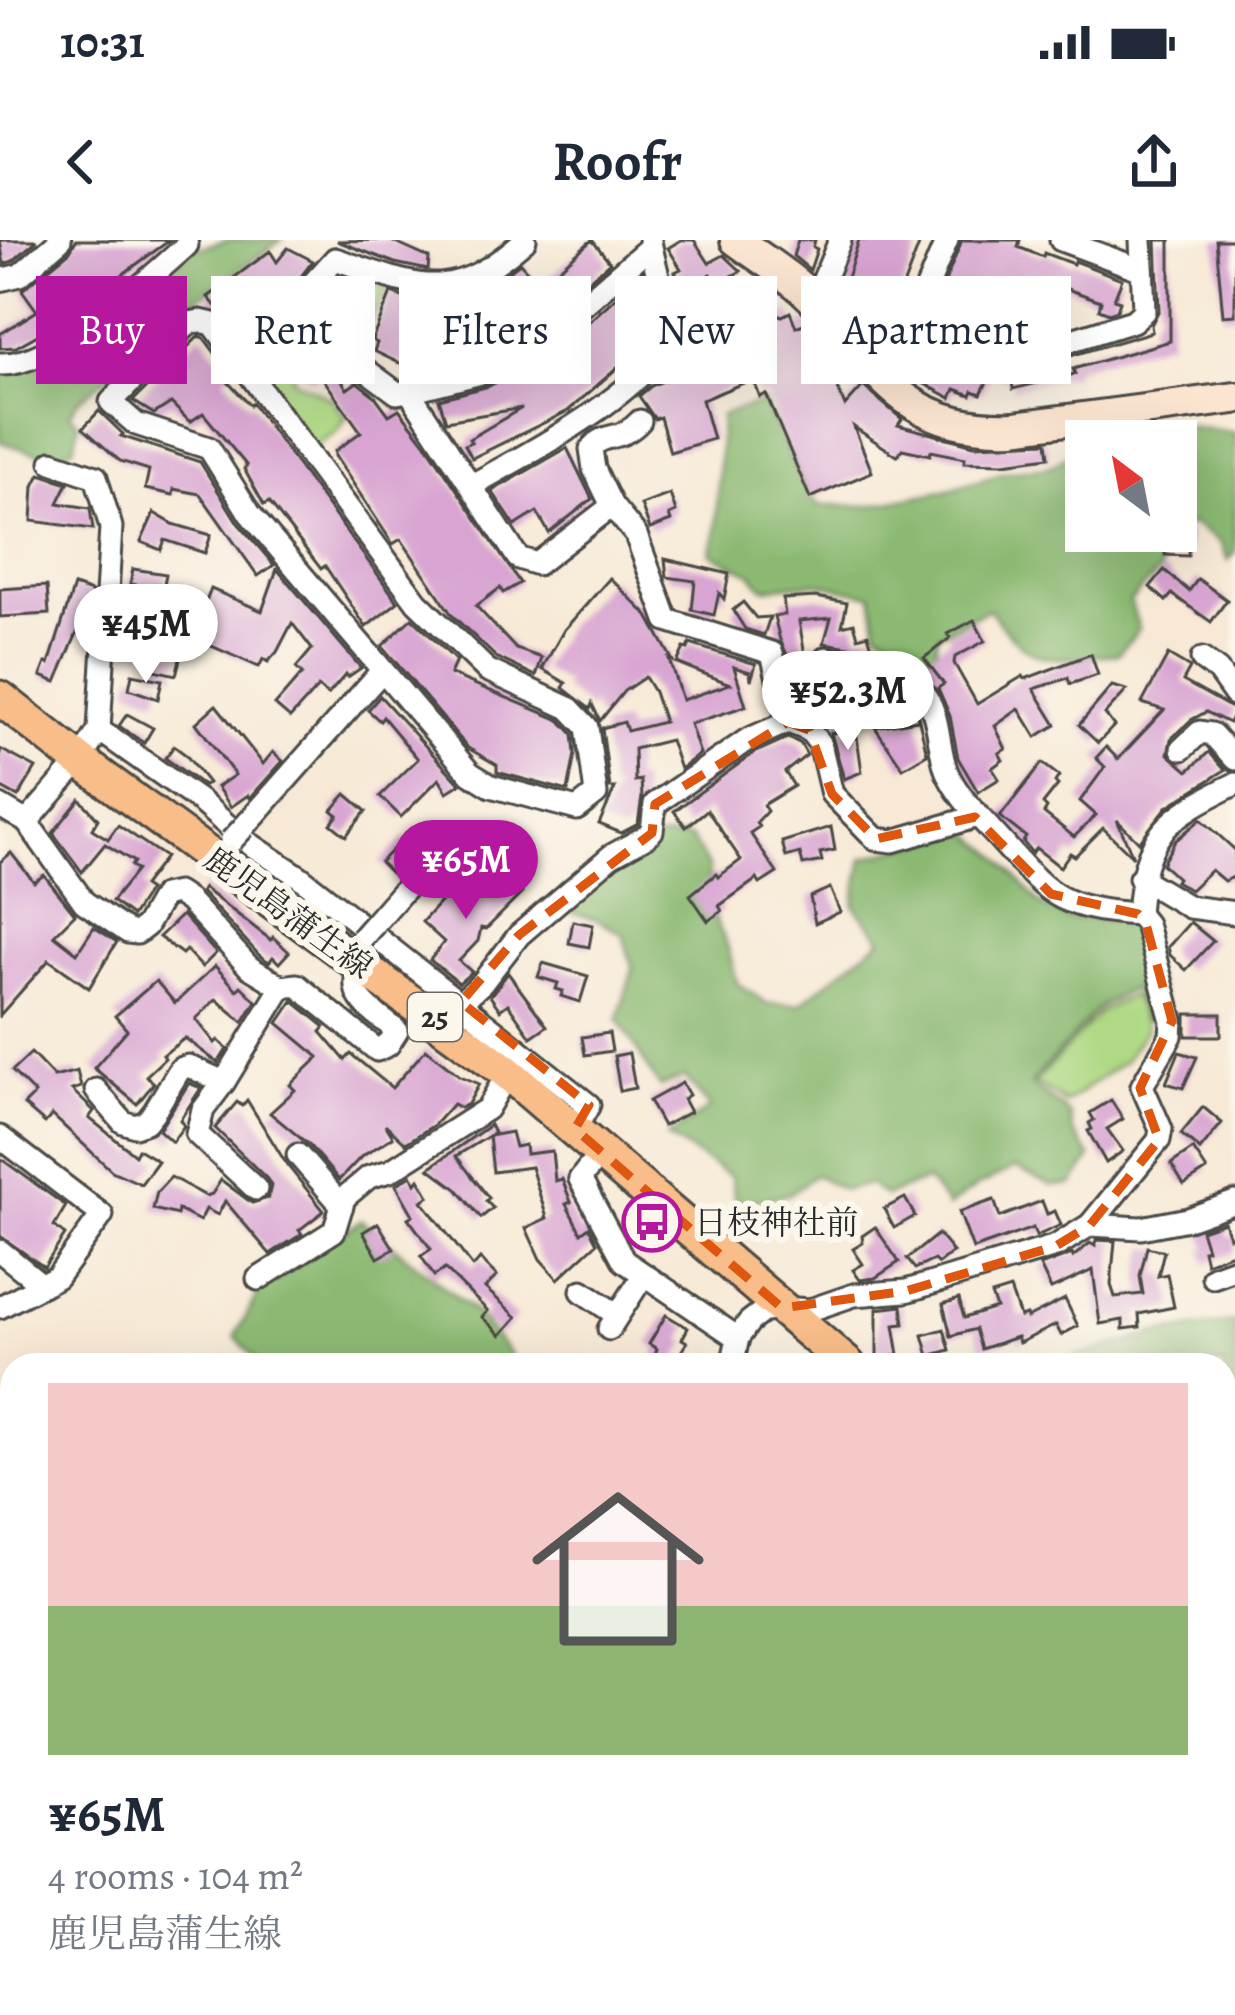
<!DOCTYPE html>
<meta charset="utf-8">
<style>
:root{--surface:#fff;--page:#f6f6f7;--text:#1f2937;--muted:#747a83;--accent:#b5179e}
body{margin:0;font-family:Alegreya,"Noto Serif JP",serif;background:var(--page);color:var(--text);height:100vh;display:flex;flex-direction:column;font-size:45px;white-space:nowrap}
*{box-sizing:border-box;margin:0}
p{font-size:39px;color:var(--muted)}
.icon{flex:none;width:66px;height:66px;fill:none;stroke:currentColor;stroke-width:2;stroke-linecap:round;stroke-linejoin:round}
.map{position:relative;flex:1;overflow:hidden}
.drawer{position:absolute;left:0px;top:1113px;width:1236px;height:663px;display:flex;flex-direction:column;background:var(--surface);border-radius:36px 36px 0 0;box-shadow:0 12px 48px #0002}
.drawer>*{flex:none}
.top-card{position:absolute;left:36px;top:36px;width:1164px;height:108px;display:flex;gap:24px}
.needle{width:78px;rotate:328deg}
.tools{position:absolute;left:1065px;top:180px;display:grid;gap:24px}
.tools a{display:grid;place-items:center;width:132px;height:132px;border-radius:0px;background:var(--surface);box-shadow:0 12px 48px #0002;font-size:60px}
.price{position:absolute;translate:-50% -102px;padding:0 27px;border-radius:42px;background:#fff;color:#222;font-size:39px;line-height:78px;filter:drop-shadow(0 3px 6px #0008)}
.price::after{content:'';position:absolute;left:50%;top:72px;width:36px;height:27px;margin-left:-18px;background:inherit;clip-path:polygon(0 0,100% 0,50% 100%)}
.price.on{background:var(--accent);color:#fff}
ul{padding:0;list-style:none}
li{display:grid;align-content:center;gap:24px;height:636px;padding:0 48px}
li span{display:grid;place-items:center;height:372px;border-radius:0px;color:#555}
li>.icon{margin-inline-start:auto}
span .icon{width:216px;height:216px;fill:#fffc;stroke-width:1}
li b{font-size:51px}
.pill{padding:0 42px;border-radius:0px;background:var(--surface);box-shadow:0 12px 48px #0002;font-size:42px;line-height:108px}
.pill.on{background:var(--accent);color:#fff}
.status{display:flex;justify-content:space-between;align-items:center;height:84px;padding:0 60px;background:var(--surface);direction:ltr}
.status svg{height:33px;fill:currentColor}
header{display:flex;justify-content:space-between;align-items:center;height:156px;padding:0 48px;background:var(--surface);font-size:54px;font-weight:600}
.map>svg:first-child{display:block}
</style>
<div class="status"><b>10:31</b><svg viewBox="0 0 49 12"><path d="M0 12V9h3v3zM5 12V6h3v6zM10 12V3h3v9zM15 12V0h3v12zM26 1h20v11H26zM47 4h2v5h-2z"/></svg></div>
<header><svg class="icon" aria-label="back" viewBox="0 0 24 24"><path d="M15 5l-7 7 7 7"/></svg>Roofr<svg class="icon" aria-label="share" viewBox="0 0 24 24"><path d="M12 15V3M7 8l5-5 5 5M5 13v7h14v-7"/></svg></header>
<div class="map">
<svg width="1235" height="1775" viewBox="0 0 1235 1775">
<rect width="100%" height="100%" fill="#fbf7ec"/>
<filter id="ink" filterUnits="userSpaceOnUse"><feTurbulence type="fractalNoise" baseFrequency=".00833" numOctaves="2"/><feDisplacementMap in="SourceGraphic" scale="24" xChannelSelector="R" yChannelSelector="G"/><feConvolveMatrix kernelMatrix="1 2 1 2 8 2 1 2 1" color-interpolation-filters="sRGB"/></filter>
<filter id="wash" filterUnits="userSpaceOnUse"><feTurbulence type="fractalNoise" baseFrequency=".004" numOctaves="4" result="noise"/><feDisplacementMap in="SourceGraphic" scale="48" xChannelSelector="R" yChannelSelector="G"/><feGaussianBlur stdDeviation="2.7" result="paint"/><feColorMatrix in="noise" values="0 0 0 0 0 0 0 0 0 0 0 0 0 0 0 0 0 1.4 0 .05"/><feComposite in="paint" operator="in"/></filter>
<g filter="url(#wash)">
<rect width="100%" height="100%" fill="#f7e9d6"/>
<g fill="#afd984" stroke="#6d8258" stroke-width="3">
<path d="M335 30 388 47 354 113C340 102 315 74 318 54 319 45 329 37 335 30Z"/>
<path d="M275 78 287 95 293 140 332 159 346 178 338 190 314 207 238 107Z"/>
<path d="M1133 755 1146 789 1124 821 1066 863 1034 843 1101 771Z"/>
</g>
<g fill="#8bb972" stroke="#5b724e" stroke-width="3">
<path d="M229 0H282L195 60 183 77 78 160 70 174 79 183 74 207 50 217 0 202V130L51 116 191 10Z"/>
<path d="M763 162 803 244 818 265 869 266 953 249 1005 232 1049 227 1086 205V291H1176V201H1096C1145 179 1183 184 1235 193V313L1228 320 1221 303 1191 283 1166 301 1160 330 1130 361 1139 389 1118 414C1045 418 1036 432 989 369L938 395 932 432 898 434 897 401 878 390 872 355 817 343 764 348 750 333 710 313 716 292 721 175Z"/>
<path d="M968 591 998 616 1039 663 1068 679 1112 680 1141 693 1169 783 1146 780 1134 748 1099 767 1030 844 1070 874 1072 890 1091 918 1072 945H1051L1015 928 976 947 948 967 927 940 885 956 869 944 844 950 815 935 789 954 736 964 731 937 667 897 710 868 685 837 660 847 618 779 633 729 623 694 596 679 562 670C601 627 628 591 691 598L709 628 707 662 727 705 737 743 767 764H800L882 699 854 665 863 618Z"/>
<path d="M361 980 474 1071 519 1125H261L235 1096 260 1051Z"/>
<path d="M1235 1082V1162L1224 1160V1125H1049L1156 1093Z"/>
<path d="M1224 1410 1235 1421V1606L1224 1613Z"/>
<path d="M872 1764H1120L1107 1775H900Z"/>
</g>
<g id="blocks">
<g fill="#d8a4d2">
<path d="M0 0H34L36 1 13 21 4 24Z"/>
<path d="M76 0H170L101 50 104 54 82 70 16 107 0 108V94L37 71 22 50 70 11Z"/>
<path d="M389 0 429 18 428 30 395 23 337 1Z"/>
<path d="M592 0 610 22 564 62 467 120 418 125V121L399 123 374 111 377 103 372 100 391 53 438 69 437 60 450 58 451 63 485 48 520 23 540 45Z"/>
<path d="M681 0H694L709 23 724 15 741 31 717 44 711 34 684 49 675 32 681 29 668 8Z"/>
<path d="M798 0H815L813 7 817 9 810 30 793 16Z"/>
<path d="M859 0H921L883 98 863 87 867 76 848 69 840 60Z"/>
<path d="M962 0H1020L1018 7 1043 17 1044 13 1073 24 1074 21 1122 39 1114 59 1120 61 1117 70 1109 73 1099 69 1101 61 1056 45 1035 96 1026 99 996 91 935 67Z"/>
<path d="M1156 0H1170V101L1073 129 1075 134 1013 149 1012 142 991 134 981 154 973 151 971 155 955 149 951 158 908 135 926 97 974 120 976 116 1003 126 1026 129 1152 92 1151 85 1159 70Z"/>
<path d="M1216 0H1235V75L1223 76Z"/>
<path d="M288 8 313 21 288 53 308 89 319 131 332 124 347 149 357 142 375 156 389 175 399 169 426 204 520 343 503 353 500 348 476 366 516 409 542 418 536 436 496 417 452 375 401 299 393 304 387 295 335 216V211L361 192 319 133 313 139 300 132 292 93 278 72 243 92 240 87 236 90 208 57 270 11 277 22Z"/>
<path d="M634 41 646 53 638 68 653 83 648 101 568 171 472 218 465 205 471 202 469 199 522 168 446 181 439 159 489 146 542 118 544 122Z"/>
<path d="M762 68 782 76 790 72 796 87 808 82 812 87 845 166 863 146 902 179 898 185 974 205 1047 202 1049 217 1004 223 964 222 965 218 931 211 930 215 902 209 897 216 854 187 872 232 810 258 766 154 760 157 753 139 702 160 713 199 670 212 660 177 655 179 639 156 651 146 704 123 699 111 752 89 746 75Z"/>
<path d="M199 96 204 98 230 133 224 138 250 165 252 163 398 362 366 387 325 326 321 329 269 262 264 265 244 229 247 226 203 173 190 182 171 163 154 174 133 161Z"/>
<path d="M99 171 123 194 121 196 200 222 238 283 274 325 258 336 200 254 174 249 173 255 145 249 149 230 120 221 83 188Z"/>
<path d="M567 208 592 259 549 293 537 272 515 286 492 251Z"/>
<path d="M40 234 68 243 58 263 90 268 93 289 32 281 34 246Z"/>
<path d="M670 254 676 272 669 275 671 281 650 289 641 265Z"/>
<path d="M154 273 173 284 211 295 205 313 165 300 161 310 141 302Z"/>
<path d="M1165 292 1189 293 1188 316 1165 315Z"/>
<path d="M665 319 729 334 724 359 719 353 714 375 692 370 695 341 667 337Z"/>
<path d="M133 329 166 334 163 349 130 344Z"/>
<path d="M277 329 361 428 348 437 346 434 328 455 318 447 290 478 275 465 302 434 296 428 312 409 292 383 277 412 268 422 263 419 259 427 171 388 182 360 203 369 211 349 262 371Z"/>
<path d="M1164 330 1189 351 1198 339 1227 360 1211 382 1172 354 1166 361 1150 347Z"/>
<path d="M610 338 648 376 673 421 669 419 682 460 730 444 677 423 684 408 688 409 690 404 756 424 751 440 750 432 734 427 746 466 690 484 700 514 680 529 670 500 634 509 635 541 641 540 642 557 638 584 621 593 599 584 615 548H610L602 488 624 482 627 491 664 482 654 452 645 437 624 451 600 481 592 464 590 469 563 448 566 443 542 429 564 390Z"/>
<path d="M47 346 49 374 0 377V349Z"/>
<path d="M74 346 92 352V358L56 442 41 436 46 423 49 424Z"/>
<path d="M816 357 847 363 842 386 854 383 858 397 868 394 873 411 824 403 831 378 799 381 810 444H815L818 430 823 433 824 443 841 442 843 437 860 441 896 452 911 463 865 466 867 463 825 453V468L800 469 792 425 780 400 774 376 785 375 783 359Z"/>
<path d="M743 362 756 378 770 377 764 395 745 389 733 370Z"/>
<path d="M412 378 456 421 450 434 560 480 573 494 575 514 568 551 497 532V525L468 508 382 406Z"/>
<path d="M974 380 985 401 955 417 954 423 977 464 1023 436 1025 439 1091 414 1098 435 1070 444 1068 438 1034 449 1056 485 1036 497 1019 469 995 486 1006 509 999 513 1003 520 992 528 999 539 978 552 958 518 950 476 938 448 944 444 924 418 950 398 948 394Z"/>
<path d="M159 410 181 415 176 435 154 430Z"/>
<path d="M1168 415 1190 428 1183 441 1235 470 1229 483 1206 472 1191 480 1171 499 1168 514 1188 531 1209 512 1225 530 1167 567 1139 602 1117 580 1133 617 1103 588 1075 616 1070 613 1060 627 1036 608 1032 613 1023 602 1026 597 1000 577 1042 523 1059 536 1055 542 1058 545 1043 564 1047 568 1044 573 1074 597 1096 575 1080 561 1105 527 1096 518 1106 507 1118 519 1164 470 1142 463Z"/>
<path d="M132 434 162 440 158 459 129 449Z"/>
<path d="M1112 446 1127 450 1105 474 1114 486 1098 503 1079 485Z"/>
<path d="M380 456 460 544 447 552 439 539 401 577 380 556 418 519 383 477 380 481 368 470Z"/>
<path d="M216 465 263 524 273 512 283 521 250 558 248 555 231 567 217 547 235 535 196 483Z"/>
<path d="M917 472 927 514 903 528 875 487 918 480Z"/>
<path d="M127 474 153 488 144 503 119 486Z"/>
<path d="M856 490 862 532 844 539 831 493Z"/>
<path d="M788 498 800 503 807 515 785 532 794 546 763 565 767 571 756 583 759 587 750 593 777 633 760 644 757 639 719 666 722 671 708 681 690 655 716 634 718 637 741 620 707 570 686 587 674 571 754 513Z"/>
<path d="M174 506 186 515 208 543 204 546 165 518Z"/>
<path d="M0 509 36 528 18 557 0 547Z"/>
<path d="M346 554 366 571 346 596 331 584 338 575 332 570Z"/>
<path d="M80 559 98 579 92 589 108 599 118 585 165 617 143 646 149 650 132 676 112 661 137 630 131 626 134 622 105 604 82 632 53 593Z"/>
<path d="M1201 579 1235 610V636L1224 641 1211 630 1190 650 1175 641 1177 638 1162 624 1175 601Z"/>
<path d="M831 587 835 610 820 613 822 621 803 625 800 613 786 617 782 602Z"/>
<path d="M462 590 480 607 456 631 439 613Z"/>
<path d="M404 598 420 614 395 637 380 622Z"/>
<path d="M11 613 34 642 44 635 75 674 54 695 77 713 94 687 117 702 89 748 49 720 0 775V622Z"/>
<path d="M506 636 522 653 486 689 481 688 478 701 459 721 472 732 459 743 430 720 444 702 422 682 461 639 484 658Z"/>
<path d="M203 648 271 700 273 697 289 712 279 723 273 717 269 722 259 715 201 652Z"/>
<path d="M830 648 840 672 815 683 810 657Z"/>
<path d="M182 675 216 713 202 727 186 710 182 714 159 697Z"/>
<path d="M573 681 593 685 589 707 569 703Z"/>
<path d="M1190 682 1213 701 1186 730 1170 715 1168 707Z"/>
<path d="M543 723 588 736 580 762 561 756 563 751 556 749 558 743 538 737Z"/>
<path d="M215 726 237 750 241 746 256 761 243 782 216 759 196 779 215 803 218 800 227 809 218 823 185 798 163 815 165 818 146 836 154 843 137 864 94 828 127 790 115 776 156 741 175 763Z"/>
<path d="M508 733 547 786 531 797 508 764 500 770 490 756Z"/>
<path d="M293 761 325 787 321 792 345 820 351 814 392 848 426 809 460 836 479 844 468 864 460 868 453 864 434 885 406 903 385 884 393 897 361 917 339 940 309 905 270 873 295 850 290 845 319 817 278 783Z"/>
<rect x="1186" y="774" width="35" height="22"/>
<path d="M609 793 612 811 585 815 582 797Z"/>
<path d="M1179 812 1197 817 1183 848 1166 843Z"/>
<path d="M31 813 54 837 77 831 81 847 72 850 94 871 89 878 135 915 138 909 158 921 141 944 112 931 52 875 45 883 24 865 35 854 12 831Z"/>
<path d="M629 813 635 848 620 851 614 816Z"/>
<path d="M189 843 201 848 180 880 184 886 172 902 159 890Z"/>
<path d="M682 843 689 855 683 859 690 872 663 886 649 861Z"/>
<path d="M247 860 287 925 324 971 299 990 302 994 270 1014 225 961 218 975 206 969 200 981 178 970 177 975 153 969 157 952 171 937 206 956 212 954 221 940 252 963 268 958 271 946 267 939 215 888 237 862 242 866Z"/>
<path d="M1111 860 1123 879 1107 889 1123 911 1106 923 1088 891 1092 889 1089 883 1094 880 1090 873Z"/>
<path d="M1203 867 1222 883 1200 910 1181 894Z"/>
<path d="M490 885 494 893 489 896 511 892 515 907 525 905 526 914 552 911 555 941 562 939 571 962 566 964 581 993 589 987 597 1003 558 1039 540 1019 526 988 547 978 531 927 493 932 489 896 456 916 489 958 486 961 493 968 481 978 457 949 429 928Z"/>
<path d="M1193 909 1207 930 1184 945 1171 924Z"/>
<path d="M0 918 66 966 54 986 65 995 44 1027 0 996Z"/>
<path d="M411 935 416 943 419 939 429 956 422 961 473 1027 480 1019 497 1036 485 1048 517 1077 501 1095 482 1077 488 1071 445 1029 434 1036 421 1016 431 1009 408 978 413 975 396 945Z"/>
<path d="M905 958 915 976 894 988 884 969Z"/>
<path d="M994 960 1000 977 1042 961 1047 974 1055 971 1061 985 1036 996 1033 988 973 1009 959 972Z"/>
<path d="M762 965 770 990 751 996 743 972Z"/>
<path d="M1224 982 1229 997 1235 995V1012L1206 1023 1203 1010 1207 1009 1201 990Z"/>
<path d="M378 983 394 1009 378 1018 363 992Z"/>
<path d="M875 987 899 1022 875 1038 860 1040 853 1030 863 1024 853 1009 863 1003 862 996Z"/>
<path d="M938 994 953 1012 938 1024 934 1020 915 1029 907 1019Z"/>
<path d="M1096 1000 1115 1001 1111 1045 1115 1057 1143 1054 1140 1036 1147 1007 1164 1011 1158 1036 1167 1034 1174 1067 1139 1074 1140 1087 1123 1089V1080L1100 1084 1093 1030 1051 1049 1040 1026 1072 1014 1073 1017 1090 1003 1095 1006Z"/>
<path d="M1010 1049 1020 1077 1026 1075 1027 1078 1065 1059 1078 1086 1061 1095 1056 1085 1019 1103 1017 1097 981 1109 975 1089 951 1096 943 1064 959 1059 964 1078 996 1068 991 1055Z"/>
<path d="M902 1066 904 1084 894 1085 899 1115 877 1119V1069Z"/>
<path d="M666 1075 688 1088 682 1099 687 1102 673 1125H652L657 1109 649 1104Z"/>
<path d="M944 1089 950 1110 929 1116 923 1095Z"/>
</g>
</g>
</g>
<g filter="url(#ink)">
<use href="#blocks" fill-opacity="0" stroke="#4a4845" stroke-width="3"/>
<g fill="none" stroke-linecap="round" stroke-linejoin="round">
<g stroke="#4a4845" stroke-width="27">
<g id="street">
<path d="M525 0C450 66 421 48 335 19L306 51 332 105 397 153 409 151 518 318 537 324 612 266 594 229 591 209C603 191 620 203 640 181"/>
<path d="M1061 0 1142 30"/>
<path d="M0 40 20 35 60 0"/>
<path d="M815 61 840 0"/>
<path d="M917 77 1008 112 1027 114 1133 81 1144 71 1141 0"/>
<path d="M200 81 213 84 417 362 487 430 569 468 587 487 596 554 577 569 491 546 470 533 250 274 209 208 136 184 111 162 189 83Z"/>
<path d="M0 124C53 127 147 41 187 5"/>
<path d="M886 145 947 0"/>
<path d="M409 151 485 132 539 103 650 7"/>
<path d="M472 245C515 221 663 144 668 92 670 73 653 23 650 0"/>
<path d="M612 266 636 295 667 380 772 413 788 482 809 490 820 504 832 554 876 599 893 601 975 577"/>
<path d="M826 418C854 425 902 431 922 452 941 472 937 508 947 532 957 555 975 572 991 590 1047 650 1049 668 1138 674"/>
<path d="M1202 419 1218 431 1235 455"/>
<path d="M99 490 201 562 244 600 300 637 589 865 575 889"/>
<path d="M1182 509 1200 492 1212 494 1235 519"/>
<path d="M0 566 27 582 80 521 99 490 111 287 96 237 52 222"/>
<path d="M27 582 84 662 128 692 137 693 146 686 163 656 177 653 189 661 249 727 282 747 297 745 377 810 388 805 397 791C372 769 345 760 360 723"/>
<path d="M244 587 381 432"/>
<path d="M1140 638 1189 667 1235 673"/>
<path d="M375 683 409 644"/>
<path d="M461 762 482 743 519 695 611 616 647 596 652 591 655 564 747 500 788 482"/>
<path d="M224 842 203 870 197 894 256 949"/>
<path d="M96 850 123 882 135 886 146 882 154 872 180 829 188 826 224 842 282 747"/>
<path d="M0 897 102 975 57 1037 0 1067"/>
<path d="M602 911 580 939 624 1021 738 1098"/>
<path d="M298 915 342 966"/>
<path d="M1090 985 1159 900 1161 889 1142 846 1171 796 1172 781 1146 684 1138 674C1144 593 1166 578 1235 544"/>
<path d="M0 1011 42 1045"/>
<path d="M1213 1037 1235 1029"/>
<path d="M258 1039 334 991 344 958 369 937 390 931 487 869 508 833"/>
<path d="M582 1051 617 1075"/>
<path d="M609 1089 643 1036"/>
<path d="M732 1125 738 1098 749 1082 762 1072 782 1068 810 1070 854 1055 906 1051 1056 1006 1090 985 1141 988 1188 979 1235 962"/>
<path d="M1224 1190H1235"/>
<path d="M0 1384 12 1390"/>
<path d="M0 1485 12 1491"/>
<path d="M0 1586 12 1592"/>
<path d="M0 1684 3 1686 12 1669"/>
<path d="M714 1764 720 1775"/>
<path d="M568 1775 608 1764"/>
<path d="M810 1775 813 1764"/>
</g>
</g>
<g stroke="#4a4845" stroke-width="36">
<path id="secondary" d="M736 0C763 20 795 39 818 64 881 135 907 191 1014 187L1235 158"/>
</g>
<g stroke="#4a4845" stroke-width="39">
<g id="primary">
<path d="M0 458 80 521 508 833 848 1125"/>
<path d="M1224 1305 1235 1310"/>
</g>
</g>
<use href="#street" stroke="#fff" stroke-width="21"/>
<use href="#secondary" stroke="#fce5d0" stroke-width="30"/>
<use href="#primary" stroke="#f8bd89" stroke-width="33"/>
<g stroke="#4a4845" stroke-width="27" stroke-linecap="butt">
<g id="street-bridge">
<path d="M231 601 244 587"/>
<path d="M361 699 375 683"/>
</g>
</g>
<use href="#street-bridge" stroke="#fff" stroke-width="21"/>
</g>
</g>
<path fill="none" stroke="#df570e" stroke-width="9" stroke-dasharray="24 15" stroke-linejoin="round" d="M788 482 809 490 832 554 876 599 975 577 1051 654 1138 674 1146 684 1172 781 1140 848 1159 900 1090 985 1056 1006 906 1051 782 1068 575 889 589 865 461 762 519 695 652 593 655 564Z"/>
<defs>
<g id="bus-ring" transform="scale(3)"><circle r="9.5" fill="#fbf7ec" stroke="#b5179e" stroke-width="1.5"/><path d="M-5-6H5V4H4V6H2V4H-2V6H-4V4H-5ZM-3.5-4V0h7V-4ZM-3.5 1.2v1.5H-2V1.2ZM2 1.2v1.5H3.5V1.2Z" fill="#b5179e"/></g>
</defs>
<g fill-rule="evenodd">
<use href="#bus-ring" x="652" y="982"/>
</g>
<g text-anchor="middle" stroke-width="12" stroke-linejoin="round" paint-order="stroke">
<rect fill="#fbf7ec" stroke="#696865" stroke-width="3" x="408" y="753" width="54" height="48" rx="9"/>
<g font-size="30" font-weight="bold" fill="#2b2b2b">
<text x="435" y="787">25</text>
</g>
<g font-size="33" fill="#2b2b2b" stroke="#fbf7ec">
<text transform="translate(289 672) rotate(36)" y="12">鹿児島蒲生線</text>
</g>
<g font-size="33" fill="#2b2b2b" stroke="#fbf7ec" text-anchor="start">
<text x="694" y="994">日枝神社前</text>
</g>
</g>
</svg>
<div class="tools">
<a><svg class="needle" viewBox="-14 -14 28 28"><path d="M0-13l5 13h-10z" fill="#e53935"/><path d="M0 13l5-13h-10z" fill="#747a83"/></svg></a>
</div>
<b class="price" style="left:146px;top:446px">¥45M</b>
<b class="price" style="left:848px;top:513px">¥52.3M</b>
<b class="price on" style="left:466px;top:682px">¥65M</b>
<div class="top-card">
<a class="pill on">Buy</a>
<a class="pill">Rent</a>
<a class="pill">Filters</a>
<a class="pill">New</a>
<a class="pill">Apartment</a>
</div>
<section class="drawer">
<ul>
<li><span style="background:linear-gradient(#f6c9c9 60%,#8fb573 0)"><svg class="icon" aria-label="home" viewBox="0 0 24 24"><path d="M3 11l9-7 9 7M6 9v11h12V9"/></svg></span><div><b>¥65M</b><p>4 rooms · 104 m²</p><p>鹿児島蒲生線</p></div></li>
</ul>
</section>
</div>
